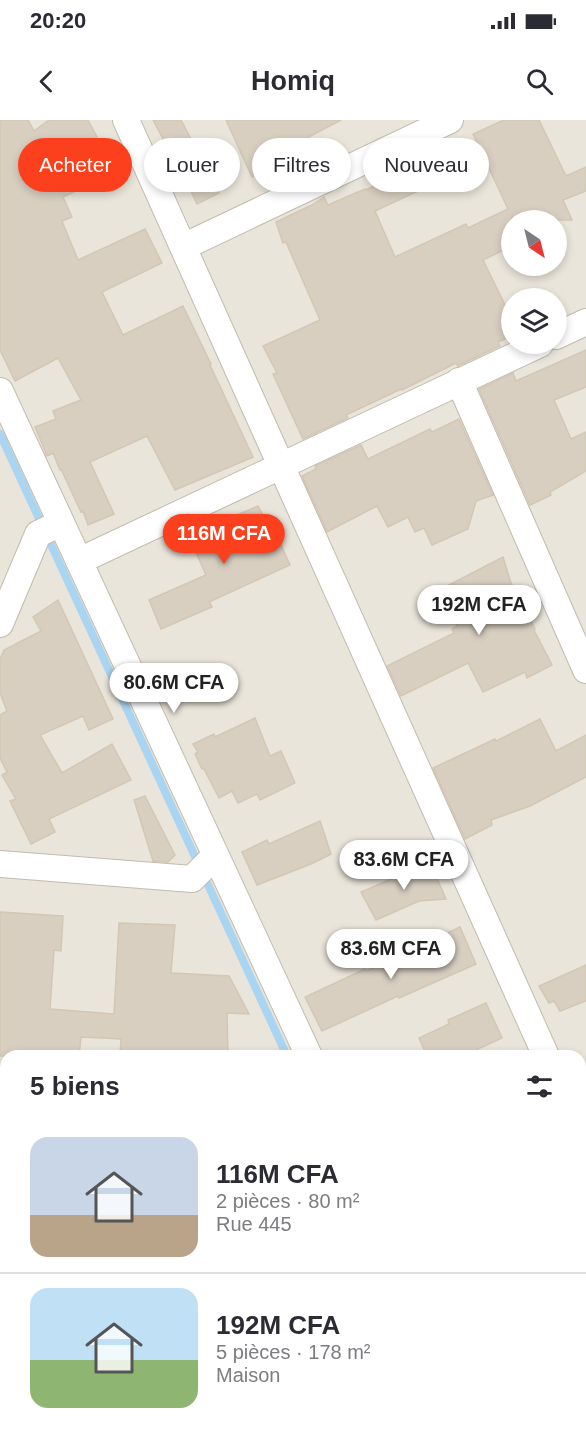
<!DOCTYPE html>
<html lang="fr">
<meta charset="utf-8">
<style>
:root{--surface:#fff;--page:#f7f7f7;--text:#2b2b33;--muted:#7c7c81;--line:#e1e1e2;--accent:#fc3f1d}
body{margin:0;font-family:Helvetica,sans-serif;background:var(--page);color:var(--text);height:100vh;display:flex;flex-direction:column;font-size:22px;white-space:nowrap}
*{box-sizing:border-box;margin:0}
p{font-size:20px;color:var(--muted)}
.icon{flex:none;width:33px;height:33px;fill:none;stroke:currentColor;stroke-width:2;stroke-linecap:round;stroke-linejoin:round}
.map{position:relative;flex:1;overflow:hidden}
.details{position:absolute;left:0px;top:930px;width:586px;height:384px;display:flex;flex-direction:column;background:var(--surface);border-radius:18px 18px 0 0;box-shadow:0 3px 9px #0003}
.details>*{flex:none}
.banner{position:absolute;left:18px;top:18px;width:550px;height:54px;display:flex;gap:12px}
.needle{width:39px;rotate:145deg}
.fabs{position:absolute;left:501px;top:90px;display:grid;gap:12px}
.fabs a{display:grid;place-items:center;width:66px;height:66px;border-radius:50%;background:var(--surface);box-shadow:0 3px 9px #0003;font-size:30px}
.price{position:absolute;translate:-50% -51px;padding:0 14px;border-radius:21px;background:#fff;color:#222;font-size:20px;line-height:39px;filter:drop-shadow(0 2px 3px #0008)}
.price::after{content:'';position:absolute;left:50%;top:36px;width:18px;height:14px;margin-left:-9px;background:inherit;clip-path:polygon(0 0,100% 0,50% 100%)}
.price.active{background:var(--accent);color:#fff}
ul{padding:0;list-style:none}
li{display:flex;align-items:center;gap:18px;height:150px;padding:0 30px}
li+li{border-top:2px solid var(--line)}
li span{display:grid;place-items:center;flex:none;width:168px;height:120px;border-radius:18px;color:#555}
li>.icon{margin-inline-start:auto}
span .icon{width:72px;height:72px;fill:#fffc;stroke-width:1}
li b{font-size:26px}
h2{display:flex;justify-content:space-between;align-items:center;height:72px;padding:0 30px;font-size:26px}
.chip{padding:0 21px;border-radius:27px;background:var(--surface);box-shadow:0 3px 9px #0003;font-size:21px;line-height:54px}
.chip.active{background:var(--accent);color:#fff}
.status{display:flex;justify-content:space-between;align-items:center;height:42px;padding:0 30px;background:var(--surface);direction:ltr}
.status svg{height:16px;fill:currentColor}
header{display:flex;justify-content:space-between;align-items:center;height:78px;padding:0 30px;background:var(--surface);font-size:27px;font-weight:700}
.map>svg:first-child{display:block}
</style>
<div class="status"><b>20:20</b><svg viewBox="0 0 49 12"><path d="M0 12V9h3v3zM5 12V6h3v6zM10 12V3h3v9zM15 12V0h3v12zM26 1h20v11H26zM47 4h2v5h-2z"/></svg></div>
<header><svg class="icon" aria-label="back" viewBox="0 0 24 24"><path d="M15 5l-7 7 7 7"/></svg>Homiq<svg class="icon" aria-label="search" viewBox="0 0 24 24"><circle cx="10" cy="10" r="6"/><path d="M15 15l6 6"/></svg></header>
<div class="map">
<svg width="586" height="1314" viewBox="0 0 586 1314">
<rect width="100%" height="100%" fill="#f6f3ec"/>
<path fill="#eae5da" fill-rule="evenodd" d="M0 0H586V1100L581 1103 580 936H6V1308H567L569 1314H0ZM512 100H556V146H512ZM512 178H556V224H512Z"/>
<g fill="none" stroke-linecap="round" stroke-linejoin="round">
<g stroke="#a9d4f2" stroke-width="8">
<path d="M0 314 287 936"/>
<path d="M451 1308 453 1314"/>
</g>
</g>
<g fill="#d8cfc1" stroke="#d3c7b4" stroke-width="1.5">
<path d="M0 0H28L34 11 49 0H88L97 17 94 19 112 54 63 77 72 97 62 101 78 140 145 109 162 143 102 172 123 215 183 186 211 244 210 245 253 337 175 370 147 316 90 342 114 394 88 405 83 391 81 392 61 349 60 350 53 333 47 336 35 307 56 299 53 291 81 280 58 238 15 261 0 230Z"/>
<path d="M153 0H181L219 73 197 84 171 29 169 30Z"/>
<path d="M226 0H341L299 22 304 33 252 57Z"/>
<path d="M504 0H539L566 56 586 47V71L563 80 572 100H513L512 97V126L483 140 512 199V216L498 222 500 226 458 246 456 243 402 270 401 269 346 295 348 298 303 319 273 254 277 253 263 226 320 200 286 122 283 123 276 102 312 85 324 77 328 85 365 69 366 70 418 44 429 66 375 91 395 137 466 104 468 108 508 89 473 14Z"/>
<path d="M586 230V267L554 280 571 319 586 312V351L550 372 551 375 530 385 479 269 513 253 516 261Z"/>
<path d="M459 299 493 375 476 381 468 409 432 425 424 408 415 412 408 397 388 407 377 386 327 412 302 356 316 349 315 346 361 325 368 339 430 309 432 312Z"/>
<path d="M258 386 274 415 276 414 290 445 209 482 212 487 161 509 149 480 206 455 190 419 204 415 202 410Z"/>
<path d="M503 437 511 463 535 509 534 510 552 545 527 558 525 552 483 572 468 543 401 576 387 546 454 513 452 509 457 506 439 470Z"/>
<path d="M58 480 113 599 89 610 83 596 40 615 62 653 112 624 131 660 49 699 55 712 31 724 10 681 16 679 2 655 7 652 0 638V595L7 591 0 573V539L4 530 41 511 33 497Z"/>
<path d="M255 598 270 636 281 631 295 663 260 680 257 674 238 683 232 671 219 678 204 649H202L195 634 198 632 193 624 214 614 215 617Z"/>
<path d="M540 599 556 631 586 615V657L530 686 491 700 492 705 465 719 433 648 495 619 496 621Z"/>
<path d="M145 676 175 735 168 742 153 741 134 680Z"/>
<path d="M320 701 331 734 311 744 257 765 242 732 267 720 269 724Z"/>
<path d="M430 742 446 779 419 781 376 800 361 772Z"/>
<path d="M0 792 63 796 61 831 54 830 50 889 114 894 119 803 175 805 171 853 229 856 249 894 227 893 228 936H120L121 919 81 917 79 936H0Z"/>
<path d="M460 807 476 844 399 878 398 876 322 911 305 877 365 849 366 851 394 838 395 841 437 821 436 818Z"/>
<path d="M586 845V881L560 891 554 881 549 883 539 866Z"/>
<path d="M486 883 502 918 463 936H427L419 918 449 904 448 900Z"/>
</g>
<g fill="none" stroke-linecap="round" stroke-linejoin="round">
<g stroke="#c2bbae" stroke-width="28">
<g id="minor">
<path d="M126 0 546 936"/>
<path d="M183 127 450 0"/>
<path d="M556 216 586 202"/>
<path d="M459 261 586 550"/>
<path d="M0 271 309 936"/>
<path d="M79 441 540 224"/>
<path d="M0 504 38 414 61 403"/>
<path d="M0 744 192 759 215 736"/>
<path d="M0 1033 6 1034"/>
<path d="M0 1084 6 1092"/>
<path d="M0 1283 6 1281"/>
<path d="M154 1308 158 1314"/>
</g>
</g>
<use href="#minor" stroke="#fff" stroke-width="26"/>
</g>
</svg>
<div class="fabs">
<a><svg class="needle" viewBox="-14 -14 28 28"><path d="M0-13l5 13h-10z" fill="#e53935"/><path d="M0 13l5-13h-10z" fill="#7c7c81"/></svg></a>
<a><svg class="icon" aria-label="layers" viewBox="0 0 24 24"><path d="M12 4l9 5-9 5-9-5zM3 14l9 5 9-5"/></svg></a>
</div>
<b class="price active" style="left:224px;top:445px">116M CFA</b>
<b class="price" style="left:479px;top:516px">192M CFA</b>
<b class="price" style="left:174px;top:594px">80.6M CFA</b>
<b class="price" style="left:404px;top:771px">83.6M CFA</b>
<b class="price" style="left:391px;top:860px">83.6M CFA</b>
<div class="banner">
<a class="chip active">Acheter</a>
<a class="chip">Louer</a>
<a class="chip">Filtres</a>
<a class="chip">Nouveau</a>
</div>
<section class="details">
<h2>5 biens<svg class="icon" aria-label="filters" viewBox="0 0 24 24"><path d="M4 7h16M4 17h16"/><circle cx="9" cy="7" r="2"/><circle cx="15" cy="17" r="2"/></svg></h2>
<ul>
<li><span style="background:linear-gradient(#c9d6e8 65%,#b9a48a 0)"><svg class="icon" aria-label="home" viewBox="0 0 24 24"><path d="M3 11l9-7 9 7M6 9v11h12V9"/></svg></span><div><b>116M CFA</b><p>2 pièces · 80 m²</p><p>Rue 445</p></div></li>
<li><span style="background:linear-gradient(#bfe0f5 60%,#8fb573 0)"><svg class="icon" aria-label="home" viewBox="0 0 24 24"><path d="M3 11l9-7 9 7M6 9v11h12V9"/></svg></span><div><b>192M CFA</b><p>5 pièces · 178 m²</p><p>Maison</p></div></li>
</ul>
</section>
</div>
